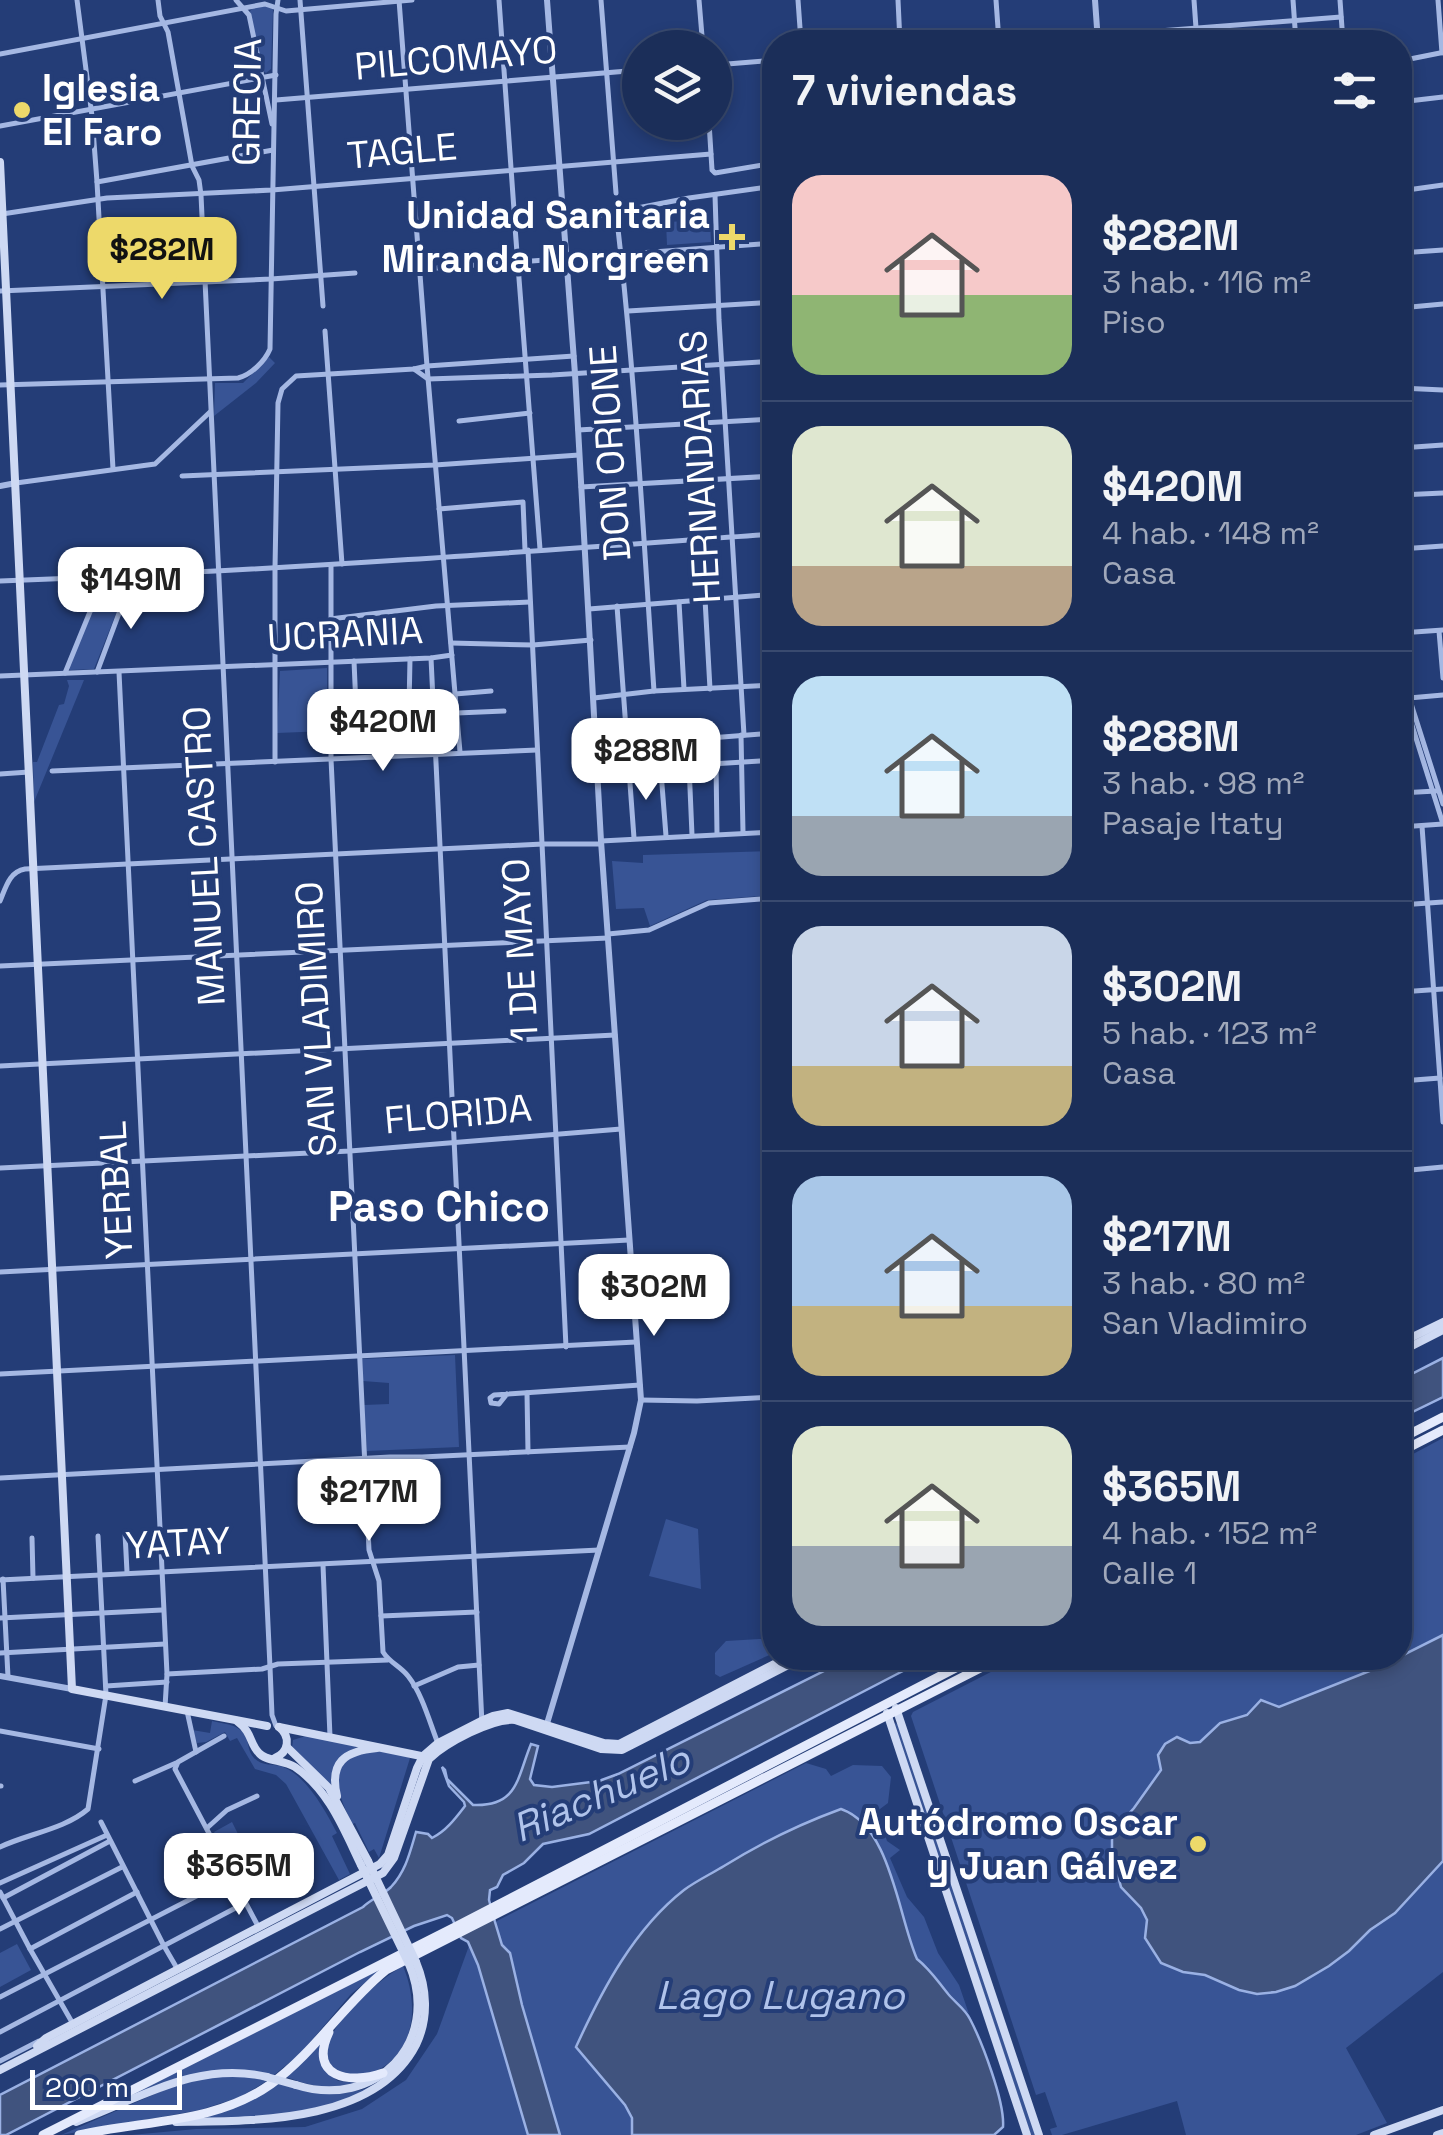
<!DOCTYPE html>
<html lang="es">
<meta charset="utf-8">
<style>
:root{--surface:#1b2e59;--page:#283a62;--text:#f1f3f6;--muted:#a0a8ba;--line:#394a6f;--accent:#edd96a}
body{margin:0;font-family:"Space Grotesk",sans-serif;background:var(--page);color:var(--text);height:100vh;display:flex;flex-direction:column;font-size:38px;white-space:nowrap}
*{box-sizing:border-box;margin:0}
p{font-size:32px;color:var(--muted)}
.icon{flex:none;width:55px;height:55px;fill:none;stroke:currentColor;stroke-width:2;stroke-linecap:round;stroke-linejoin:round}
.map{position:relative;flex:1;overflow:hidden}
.panel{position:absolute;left:762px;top:30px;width:650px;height:1640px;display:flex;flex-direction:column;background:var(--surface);border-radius:40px;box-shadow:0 5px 15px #0003,0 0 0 2px var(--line)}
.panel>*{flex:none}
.tools{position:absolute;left:622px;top:30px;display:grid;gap:20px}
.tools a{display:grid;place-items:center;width:110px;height:110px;border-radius:50%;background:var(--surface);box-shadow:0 5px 15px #0003,0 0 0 2px var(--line);font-size:50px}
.scale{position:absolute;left:30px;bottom:25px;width:152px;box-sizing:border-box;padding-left:10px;border:5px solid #fff;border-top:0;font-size:28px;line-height:35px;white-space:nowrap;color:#fff;-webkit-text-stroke:8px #243d77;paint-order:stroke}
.price{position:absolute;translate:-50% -85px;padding:0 22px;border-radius:20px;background:#fff;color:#222;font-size:32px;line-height:65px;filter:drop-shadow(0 2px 5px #0008)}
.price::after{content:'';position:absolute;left:50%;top:60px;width:30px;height:22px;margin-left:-15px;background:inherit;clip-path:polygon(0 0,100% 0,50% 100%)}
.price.on{background:var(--accent);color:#111}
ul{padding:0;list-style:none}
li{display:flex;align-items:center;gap:30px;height:250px;padding:0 30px}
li+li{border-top:2px solid var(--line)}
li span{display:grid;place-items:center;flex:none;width:280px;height:200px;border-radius:30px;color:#555}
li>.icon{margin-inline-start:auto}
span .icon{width:120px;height:120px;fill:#fffc;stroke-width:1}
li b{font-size:42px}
h2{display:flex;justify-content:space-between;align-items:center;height:120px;padding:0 30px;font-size:42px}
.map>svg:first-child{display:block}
</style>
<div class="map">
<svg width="1443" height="2135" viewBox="0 0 1443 2135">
<rect width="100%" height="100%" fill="#243d77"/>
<g fill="#385495">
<path d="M268 6 273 9 271 69 266 73 262 70 250 11 253 8Z"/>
<path d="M710 220 711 242 667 245 666 222Z"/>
<path d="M269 357 275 363 256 383 214 416 215 383H243Z"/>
<path d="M114 571 125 575 127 586 94 669 70 670 68 666 108 575Z"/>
<path d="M327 668V731L277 733 280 671Z"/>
<path d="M67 680H84L34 802 33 762H37L59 705 64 704 69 686Z"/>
<path d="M775 851V895L707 900 650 926 644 908 616 909 612 861 643 863V855Z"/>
<path d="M455 1355 459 1447 367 1451 364 1405 389 1404V1383L363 1381 362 1359Z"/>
<path d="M1443 1438V1972L1346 2048 1387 2123 1356 2135H1186L1177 2101 1062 2135H1052L1050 2129 1057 2127 1045 2092 1036 2095 911 1716 913 1712 1018 1658H1400V1461Z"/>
<path d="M666 1519 698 1529 701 1589 649 1576Z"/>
<path d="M775 1638 774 1653 720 1677 715 1674V1653L726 1641Z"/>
<path d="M212 1721C224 1724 240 1724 246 1737 249 1745 248 1751 254 1758 263 1767 273 1763 283 1767 307 1776 326 1812 337 1833L332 1836 350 1874 339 1880 286 1784 276 1775 255 1769 237 1738 230 1741 225 1732 206 1742 197 1743 192 1730 210 1733Z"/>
<path d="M896 1723 898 1725 1036 2135H1031L894 1724Z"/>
<path d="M309 1735 362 1745C342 1753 332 1763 331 1785L292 1748 293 1740Z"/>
<path d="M374 1750 407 1756 410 1758 379 1858 374 1849 369 1852 355 1823 352 1824C344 1805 325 1772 350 1757 356 1754 367 1752 374 1750Z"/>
<path d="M806 1763 826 1769 831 1776 853 1765 882 1766 891 1777 888 1803 872 1815 881 1822 887 1841 900 1850 890 1858 907 1897 924 1917 938 1953 959 1985 969 2014 944 1988 928 1967 917 1959 901 1909 873 1836 859 1819 846 1809C808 1820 773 1836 740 1857 722 1867 703 1877 686 1889 634 1927 602 1990 576 2047L625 2105 632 2118V2135H131L196 2129 305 2127 362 2109 406 2080 437 2034 470 1943 495 1922Z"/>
<path d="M232 1822 251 1860 233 1869 214 1832Z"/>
<path d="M17 1944 31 1970 0 1987V1953Z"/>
<path d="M392 1961 351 1994 300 2054 274 2075C209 2061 176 2079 117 2102Z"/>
<path d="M403 1966C418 2002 417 2047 380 2069 373 2073 359 2079 350 2077 345 2076 334 2069 331 2065 311 2034 380 1979 403 1966Z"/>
<path d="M323 2039 325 2070 338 2081 359 2083C333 2091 310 2086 286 2077Z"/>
<path d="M213 2076H244L267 2081 240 2097 200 2110 61 2135 171 2087Z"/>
<path d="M277 2083C314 2094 334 2098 372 2087 321 2117 262 2117 205 2118L229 2109Z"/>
</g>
<g fill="#40537e" stroke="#9ab1e4" stroke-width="2.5">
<path d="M1443 1358V1397L1400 1418V1380Z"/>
<path d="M1443 1635V1861L1395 1913 1370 1930 1349 1951 1329 1966 1295 1986 1276 1992 1257 1994 1239 1990 1205 1975 1183 1972 1161 1963 1145 1938 1147 1920 1141 1908 1121 1887 1112 1853V1837L1117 1827 1134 1808 1161 1770 1158 1755 1165 1744 1177 1737 1190 1743 1200 1742 1220 1723 1247 1715 1261 1700 1279 1707 1377 1668Z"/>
<path d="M850 1658H928L589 1834 543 1844 524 1863 503 1875 497 1887 490 1890 489 1900 495 1922 502 1945 510 1953 522 2005 560 2135H528L478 1965 468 1942 461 1938 452 1918 447 1915 414 1926 360 1952 6 2135H0V2095L363 1907C371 1899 383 1895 391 1887 406 1871 410 1852 416 1832L428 1834 432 1838C446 1831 455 1819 465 1806L464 1802 449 1786 442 1767 445 1770 447 1779 473 1805C518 1807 517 1778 531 1744L538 1746 530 1779 534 1785 552 1787 599 1781 618 1774Z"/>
<path d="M841 1809C891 1826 898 1916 917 1959 931 1970 938 1982 949 1995 956 2003 966 2010 970 2019 982 2042 1005 2102 1003 2127L994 2135H632V2118L625 2105 576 2047C602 1990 634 1929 684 1890 696 1881 711 1874 724 1866 761 1843 800 1824 841 1809Z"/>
</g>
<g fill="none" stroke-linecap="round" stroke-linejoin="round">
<g stroke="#a5b8e3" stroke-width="5">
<path d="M77 0 92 116 97 182 113 469"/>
<path d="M158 0 160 16 168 32 192 166 199 180 201 195 270 1667 272 1715 276 1726"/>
<path d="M236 0 249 15 272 124"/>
<path d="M300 0 323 306"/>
<path d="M399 0 427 366 460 752"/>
<path d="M499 0 514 210"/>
<path d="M601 0 616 193"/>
<path d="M699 0 703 48"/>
<path d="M798 0 801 42"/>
<path d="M898 0 900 42"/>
<path d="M996 0 999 42"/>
<path d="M1194 0 1197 42"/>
<path d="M1293 0 1296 42"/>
<path d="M1340 0 1343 42"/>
<path d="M1438 0 1442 53"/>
<path d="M1015 42 1341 17"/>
<path d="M0 54 265 4 286 11 412 0"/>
<path d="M1400 61 1440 53"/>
<path d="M715 65 775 60"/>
<path d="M276 100 640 70"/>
<path d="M1400 102 1443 97"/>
<path d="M709 122 712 170 715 173 775 163"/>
<path d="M0 126 276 75"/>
<path d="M97 182 273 150"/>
<path d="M1400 191 1443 185"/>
<path d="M715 195 719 320 744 735"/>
<path d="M616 212C635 371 643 531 654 691"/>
<path d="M2 214 107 198 272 190 711 154"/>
<path d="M565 222 689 198 775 186"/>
<path d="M515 227 540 549"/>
<path d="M1400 253 1443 250"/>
<path d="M383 272 775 243"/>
<path d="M0 291 271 279 355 273"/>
<path d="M1400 308 1443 304"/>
<path d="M628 311 775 302"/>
<path d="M325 331 342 564"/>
<path d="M414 369 428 379 552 375 775 361"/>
<path d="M0 385 238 378C251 375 265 361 270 349L276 14 278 0"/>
<path d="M1400 388 1443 390"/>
<path d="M459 421 530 413"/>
<path d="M578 430 775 419"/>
<path d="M1400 448 1443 445"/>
<path d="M182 476 435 465 579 455"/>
<path d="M16 483 155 464 210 412"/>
<path d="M581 487 775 476"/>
<path d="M1400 495 1443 493"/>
<path d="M439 509 523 502 525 550"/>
<path d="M1400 549 1443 546"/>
<path d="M528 550 566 1347"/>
<path d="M331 565V759L369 1550 379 1581 383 1652C390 1663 400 1666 408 1676 423 1695 430 1724 439 1746"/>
<path d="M0 581 101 577 103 580 65 673"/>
<path d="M768 595 772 685"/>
<path d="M705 599 710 689"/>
<path d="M679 602 684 689"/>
<path d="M617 606 634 838"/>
<path d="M589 609 775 594"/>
<path d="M330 619 436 606 530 602"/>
<path d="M1439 631 1443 678"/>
<path d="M1400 633 1443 630"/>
<path d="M451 643 533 645 591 640"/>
<path d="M431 658 482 1724"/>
<path d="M354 661 357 730"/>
<path d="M1400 669 1443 804"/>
<path d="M97 672 131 581 137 575C350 565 562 549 775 534"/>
<path d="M119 672 167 1674 165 1707"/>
<path d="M0 676 431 658 452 655"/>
<path d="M1400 687 1443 824 1400 827"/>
<path d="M455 694 491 691"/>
<path d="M594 698 654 691 775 685"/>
<path d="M1409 698 1443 695"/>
<path d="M457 713 504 711"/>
<path d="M741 735 743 832"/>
<path d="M595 747 775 733"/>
<path d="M408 755 410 659"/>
<path d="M275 762V568L278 403 282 389 296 376 414 369 427 366 574 356"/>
<path d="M716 764 717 834"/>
<path d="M689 765 692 835"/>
<path d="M52 771 537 750"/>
<path d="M0 774 29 772"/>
<path d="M1400 793 1436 791"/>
<path d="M1422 826 1443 1122"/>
<path d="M666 836 661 772 663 767 775 760"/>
<path d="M601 841 775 832"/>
<path d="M0 901C6 887 9 872 25 869L543 844H601"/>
<path d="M1400 905 1443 902"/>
<path d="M608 934 649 930 709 903 775 898"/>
<path d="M0 966 608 938"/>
<path d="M1400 992 1443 989"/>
<path d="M1400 1063 1411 1216"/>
<path d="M0 1066 615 1035"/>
<path d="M1401 1081 1440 1078"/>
<path d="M0 1168 350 1151 621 1129"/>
<path d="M1400 1171 1443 1167"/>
<path d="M1400 1228 1410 1227"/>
<path d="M0 1272 629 1240"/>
<path d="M1400 1308 1410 1338"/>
<path d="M0 1374 636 1342"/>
<path d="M527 1393 528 1452"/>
<path d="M507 1394 499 1404 491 1403 490 1398 494 1395 640 1385"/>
<path d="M641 1400 697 1401 775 1397"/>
<path d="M0 1478 390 1457H422L630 1447"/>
<path d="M125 1533 127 1572"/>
<path d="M32 1538 33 1578"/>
<path d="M323 1565 330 1737"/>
<path d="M3 1579 8 1677"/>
<path d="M0 1580 599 1550"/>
<path d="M381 1616 477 1612"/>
<path d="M0 1618 162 1610"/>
<path d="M0 1653 165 1644"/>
<path d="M167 1674 262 1669 278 1664 388 1660"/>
<path d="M106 1686 167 1682"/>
<path d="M414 1686 458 1667 479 1665"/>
<path d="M187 1711 196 1752"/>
<path d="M0 1731 99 1749"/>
<path d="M224 1736 178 1762 175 1769 259 1928"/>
<path d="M135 1781 176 1763"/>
<path d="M0 1786H1"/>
<path d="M101 1822 164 1946 178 1970"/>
<path d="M207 1828 227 1810 257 1796"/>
<path d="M0 1847C27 1834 65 1829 88 1809L106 1695 98 1536"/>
<path d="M0 1883 107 1835"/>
<path d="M0 1892 30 1949 137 1892"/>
<path d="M3 1898 110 1841"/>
<path d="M0 1929 122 1867"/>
<path d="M30 1949 73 2024"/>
<path d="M0 1997 294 1846"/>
<path d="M0 2032 245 1903"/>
<path d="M0 2061 39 2041"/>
</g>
<g stroke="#a5b8e3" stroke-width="6">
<path d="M1095 0 1098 42"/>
<path d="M0 486 16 483"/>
<path d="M0 1676 72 1689"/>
<path d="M546 1727 634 1433 641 1400 601 841 575 374 547 0"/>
</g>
<g stroke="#ced9f3" stroke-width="8">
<path d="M0 162 72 1689 267 1726"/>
<path d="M1400 1343 1443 1322"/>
<path d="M1400 1352 1443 1330"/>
<path d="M896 1708 1039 2135"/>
<path d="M887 1713 1027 2135"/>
<path d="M237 1721C253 1733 249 1743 259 1753 265 1761 284 1760 295 1767 329 1790 344 1830 361 1865"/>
<path d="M279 1727 426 1757"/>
<path d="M287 1747 329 1788 368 1861"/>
<path d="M275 1758C289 1752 291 1737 279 1727"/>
<path d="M337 1796C329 1762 345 1751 377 1748"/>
<path d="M37 2046 46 2038 380 1864 388 1855 417 1768 423 1756 438 1743 481 1721 493 1716 508 1713 604 1743 619 1744 786 1658"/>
<path d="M0 2070 383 1873 394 1858 429 1759C446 1743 492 1718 515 1720L601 1749 622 1750 802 1658"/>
<path d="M296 2085C375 2110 442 2043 409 1964"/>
<path d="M76 2122C139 2099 198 2060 267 2077"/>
<path d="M176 2122C253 2121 375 2124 416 2045 429 2018 427 1988 416 1962"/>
<path d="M1374 2135 1443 2110"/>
<path d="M1437 2135 1443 2133"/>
</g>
<g stroke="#e4eafc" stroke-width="9">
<path d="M1400 1439 1443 1417"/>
<path d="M1400 1452 1443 1430"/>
<path d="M329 2032C308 2077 349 2085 383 2073"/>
<path d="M43 2135 455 1927 975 1658"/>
<path d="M79 2135C144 2120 215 2124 271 2084 315 2052 344 2004 386 1970L1000 1658"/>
</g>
<g stroke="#ced9f3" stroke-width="8">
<path d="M368 1861 416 1962"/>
<path d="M361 1865 409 1964"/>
<path d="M267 2077 296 2085"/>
</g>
</g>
<g fill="#edd96a" stroke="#243d77" stroke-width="4">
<circle cx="22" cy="110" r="10"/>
<path d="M727 222h10v10h10v10h-10v10h-10v-10h-10v-10h10z"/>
<circle cx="1198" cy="1844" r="10"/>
</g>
<g text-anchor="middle" stroke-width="8" stroke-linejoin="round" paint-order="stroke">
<g font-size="38" fill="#fff" stroke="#243d77">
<text transform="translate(456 58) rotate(-5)" y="13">PILCOMAYO</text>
<text transform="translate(247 102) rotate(-89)" y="13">GRECIA</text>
<text transform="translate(402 151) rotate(-5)" y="13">TAGLE</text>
<text transform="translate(610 453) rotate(-94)" y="13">DON ORIONE</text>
<text transform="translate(700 467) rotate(-93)" y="13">HERNANDARIAS</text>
<text transform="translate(345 634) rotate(-3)" y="13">UCRANIA</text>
<text transform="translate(204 856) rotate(-93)" y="13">MANUEL CASTRO</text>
<text transform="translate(520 950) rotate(-93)" y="13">1 DE MAYO</text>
<text transform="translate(316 1019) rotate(-93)" y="13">SAN VLADIMIRO</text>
<text transform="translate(458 1114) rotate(-5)" y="13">FLORIDA</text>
<text transform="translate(116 1190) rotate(-93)" y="13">YERBAL</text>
<text transform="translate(178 1543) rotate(-3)" y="13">YATAY</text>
</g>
<g font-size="38" font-weight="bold" fill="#fff" stroke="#243d77" text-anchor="end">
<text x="42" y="101" text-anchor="start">Iglesia<tspan x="42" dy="44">El Faro</tspan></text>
<text x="710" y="228">Unidad Sanitaria<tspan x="710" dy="44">Miranda Norgreen</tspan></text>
<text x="1178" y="1835">Autódromo Oscar<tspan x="1178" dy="44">y Juan Gálvez</tspan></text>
</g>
<g font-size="40" font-style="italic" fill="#b0c3eb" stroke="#243d77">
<text transform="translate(601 1793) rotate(-23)" y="14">Riachuelo</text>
<text x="780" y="2009">Lago Lugano</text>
</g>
<g font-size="42" font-weight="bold" fill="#fff" stroke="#243d77">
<text x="439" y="1221">Paso Chico</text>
</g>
</g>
</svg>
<div class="tools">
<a><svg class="icon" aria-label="layers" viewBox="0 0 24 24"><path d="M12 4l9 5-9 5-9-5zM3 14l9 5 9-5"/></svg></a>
</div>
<div class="scale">200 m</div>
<b class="price on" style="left:162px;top:302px">$282M</b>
<b class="price" style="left:131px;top:632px">$149M</b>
<b class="price" style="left:383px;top:774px">$420M</b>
<b class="price" style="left:646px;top:803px">$288M</b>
<b class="price" style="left:654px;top:1339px">$302M</b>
<b class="price" style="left:369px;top:1544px">$217M</b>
<b class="price" style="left:239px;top:1918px">$365M</b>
<section class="panel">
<h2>7 viviendas<svg class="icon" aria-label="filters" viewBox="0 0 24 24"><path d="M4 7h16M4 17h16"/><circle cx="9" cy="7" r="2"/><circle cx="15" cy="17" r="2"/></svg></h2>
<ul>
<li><span style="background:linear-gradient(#f6c9c9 60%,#8fb573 0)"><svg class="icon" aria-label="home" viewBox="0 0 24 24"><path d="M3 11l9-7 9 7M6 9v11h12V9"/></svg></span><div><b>$282M</b><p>3 hab. · 116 m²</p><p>Piso</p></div></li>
<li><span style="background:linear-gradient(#dfe7d0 70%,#b9a48a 0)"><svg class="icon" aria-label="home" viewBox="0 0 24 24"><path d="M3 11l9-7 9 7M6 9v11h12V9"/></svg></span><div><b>$420M</b><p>4 hab. · 148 m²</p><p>Casa</p></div></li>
<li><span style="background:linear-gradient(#bfe0f5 70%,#9aa5b1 0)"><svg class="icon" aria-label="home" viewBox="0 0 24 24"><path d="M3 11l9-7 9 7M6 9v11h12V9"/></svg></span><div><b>$288M</b><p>3 hab. · 98 m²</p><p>Pasaje Itaty</p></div></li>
<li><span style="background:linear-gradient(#c9d6e8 70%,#c2b280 0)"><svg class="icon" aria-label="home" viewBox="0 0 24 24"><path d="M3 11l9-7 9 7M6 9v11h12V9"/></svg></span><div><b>$302M</b><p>5 hab. · 123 m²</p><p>Casa</p></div></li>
<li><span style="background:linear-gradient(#a9c7e8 65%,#c2b280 0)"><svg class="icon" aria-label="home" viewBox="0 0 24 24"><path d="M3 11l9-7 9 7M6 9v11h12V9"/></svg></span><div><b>$217M</b><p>3 hab. · 80 m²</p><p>San Vladimiro</p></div></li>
<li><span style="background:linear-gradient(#dfe7d0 60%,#9aa5b1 0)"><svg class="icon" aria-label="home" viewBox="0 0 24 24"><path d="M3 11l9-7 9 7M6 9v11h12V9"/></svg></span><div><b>$365M</b><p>4 hab. · 152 m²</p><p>Calle 1</p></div></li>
</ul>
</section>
</div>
